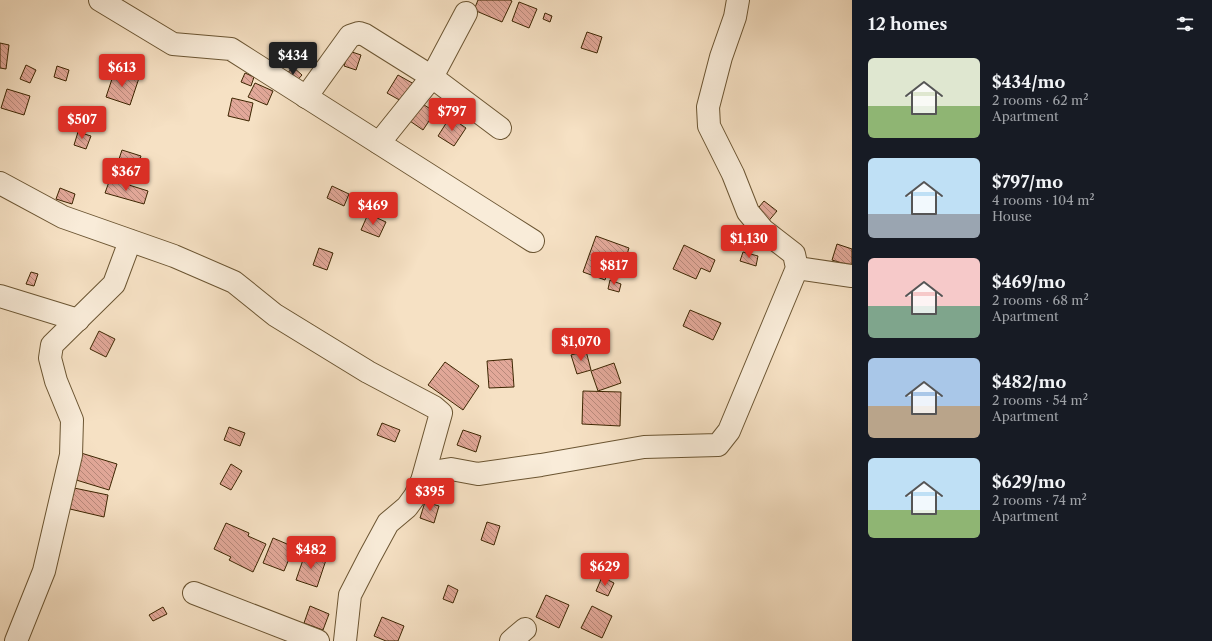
<!DOCTYPE html>
<meta charset="utf-8">
<style>
:root{--surface:#171b24;--page:#20242c;--text:#f1f3f6;--muted:#9ea1a6;--accent:#d93025}
body{margin:0;font-family:"Libre Caslon Text",serif;background:var(--page);color:var(--text);height:100vh;display:flex;flex-direction:column;font-size:15px;white-space:nowrap}
*{box-sizing:border-box;margin:0}
p{font-size:13px;color:var(--muted)}
.icon{flex:none;width:22px;height:22px;fill:none;stroke:currentColor;stroke-width:2;stroke-linecap:round;stroke-linejoin:round}
.map{position:relative;flex:1;overflow:hidden}
.panel{display:flex;flex-direction:column;background:var(--surface);width:360px}
.panel>*{flex:none}
.price{position:absolute;translate:-50% -34px;padding:0 9px;border-radius:4px;background:var(--accent);color:#fff;font-size:13px;line-height:26px;filter:drop-shadow(0 1px 2px #0008)}
.price::after{content:'';position:absolute;left:50%;top:24px;width:12px;height:9px;margin-left:-6px;background:inherit;clip-path:polygon(0 0,100% 0,50% 100%)}
.price.active{background:#222;color:#fff}
ul{padding:0;list-style:none}
li{display:flex;align-items:center;gap:12px;height:100px;padding:0 16px}
li span{display:grid;place-items:center;flex:none;width:112px;height:80px;border-radius:6px;color:#555}
li>.icon{margin-inline-start:auto}
span .icon{width:48px;height:48px;fill:#fffc;stroke-width:1}
li b{font-size:17px}
h2{display:flex;justify-content:space-between;align-items:center;height:48px;padding:0 16px;font-size:17px}
main{display:flex;flex:1;min-height:0}
.map>svg:first-child{display:block}
</style>
<main>
<div class="map">
<svg width="852" height="641" viewBox="0 0 852 641">
<defs>
<pattern id="building-back-hatch" width="6" height="6" patternUnits="userSpaceOnUse"><rect width="6" height="6" fill="#e2a899"/><path d="M-1 5l2 2M0 0l6 6M5-1l2 2" fill="none" stroke="#b8897b"/></pattern>
</defs>
<rect width="100%" height="100%" fill="#f6e1c4"/>
<filter id="stains"><feTurbulence type="fractalNoise" baseFrequency=".005" numOctaves="4"/><feColorMatrix values="0 0 0 0 .2 0 0 0 0 .09 0 0 0 0 .02 0 0 0 .5 -.17"/></filter>
<radialGradient id="worn" r=".72"><stop offset=".6" stop-color="#630" stop-opacity="0"/><stop offset="1" stop-color="#630" stop-opacity=".3"/></radialGradient>
<g fill="url(#building-back-hatch)" stroke="#3d2602">
<path d="M478 0H510L512 1 502 22 474 10Z"/>
<path d="M519 2 537 9 529 28 512 21Z"/>
<path d="M545 13 552 16 550 22 543 19Z"/>
<path d="M587 32 602 37 597 53 581 48Z"/>
<path d="M0 43 9 45 6 69 0 68Z"/>
<path d="M349 51 361 55 356 70 344 66Z"/>
<path d="M26 65 36 70 30 83 20 79Z"/>
<path d="M57 66 69 70 66 81 54 77Z"/>
<path d="M293 67 302 75 293 85 284 77Z"/>
<path d="M115 70 139 78 130 105 106 97Z"/>
<path d="M245 73 254 77 251 86 241 82Z"/>
<path d="M398 75 414 84 403 102 387 93Z"/>
<path d="M255 83 273 91 267 105 248 97Z"/>
<path d="M7 89 30 96 24 115 1 108Z"/>
<path d="M232 98 253 103 249 121 228 116Z"/>
<path d="M418 101 435 112 423 130 407 119Z"/>
<path d="M450 117 466 128 454 146 438 136Z"/>
<path d="M78 132 91 136 86 149 74 145Z"/>
<path d="M122 150 141 156 133 180 114 174Z"/>
<path d="M110 179 148 191 144 204 105 193Z"/>
<path d="M332 186 349 194 344 206 327 198Z"/>
<path d="M60 188 75 194 72 204 56 199Z"/>
<path d="M764 201 777 211 766 224 754 213Z"/>
<path d="M368 214 386 222 379 237 361 230Z"/>
<path d="M596 236 629 248 623 267 611 262 605 280 583 272Z"/>
<path d="M837 244 852 249V266L832 260Z"/>
<path d="M684 245 715 260 710 272 701 268 696 279 673 269Z"/>
<path d="M319 248 333 253 327 270 313 265Z"/>
<path d="M743 252 758 256 756 266 740 261Z"/>
<path d="M31 272 38 274 34 286 26 284Z"/>
<path d="M610 280 621 284 619 292 608 289Z"/>
<path d="M690 310 721 323 713 340 683 326Z"/>
<path d="M99 331 115 339 106 357 90 349Z"/>
<path d="M586 351 591 370 577 374 571 355Z"/>
<path d="M512 359 514 387 489 388 487 361Z"/>
<path d="M445 362 479 386 463 410 428 385Z"/>
<path d="M614 363 621 383 598 391 591 371Z"/>
<path d="M583 391 621 392 620 426 582 424Z"/>
<path d="M382 423 400 430 395 442 377 435Z"/>
<path d="M229 427 245 433 240 446 224 440Z"/>
<path d="M463 430 481 436 476 452 457 445Z"/>
<path d="M81 453 117 464 109 490 73 479Z"/>
<path d="M231 464 242 471 231 490 220 484Z"/>
<path d="M74 488 108 495 104 517 70 509Z"/>
<path d="M425 502 439 506 434 523 420 518Z"/>
<path d="M487 522 500 526 494 545 481 540Z"/>
<path d="M226 523 249 533 248 536 266 544 253 572 229 560 231 557 214 549Z"/>
<path d="M273 538 294 547 284 571 263 563Z"/>
<path d="M305 554 326 560 317 587 296 580Z"/>
<path d="M602 577 614 583 608 596 596 591Z"/>
<path d="M448 585 458 590 453 603 443 599Z"/>
<path d="M546 595 569 605 559 628 536 617Z"/>
<path d="M310 606 329 614 323 630 304 623Z"/>
<path d="M592 606 612 616 602 638 581 628Z"/>
<path d="M163 607 167 614 153 621 149 615Z"/>
<path d="M382 617 404 626 398 641H386L374 636Z"/>
</g>
<g fill="none" stroke-linecap="round" stroke-linejoin="round">
<g stroke="#6b5532" stroke-width="24">
<g id="minor">
<path d="M100 0 173 44 231 49 533 241"/>
<path d="M306 97 350 36 359 33 365 35 432 77 500 128"/>
<path d="M379 143 432 77 466 13"/>
<path d="M0 183 63 217 174 256 234 282 275 315 368 372 434 407 441 413 422 481"/>
<path d="M797 268 852 276"/>
<path d="M0 296 78 320"/>
<path d="M194 593 318 641"/>
<path d="M16 641 44 571 71 455 72 420 56 381 50 358 52 345 114 284 130 241"/>
<path d="M345 641 350 595 369 558 388 523 407 507 415 496 422 481 432 472 451 469 478 474 541 465 644 447 718 445 729 431 797 268 794 254 763 230 748 212 733 174 709 126 708 107 721 57 735 17 738 0"/>
<path d="M511 641 525 629"/>
</g>
</g>
<use href="#minor" stroke="#f9ecd9" stroke-width="22"/>
</g>
<rect width="100%" height="100%" filter="url(#stains)"/>
<rect width="100%" height="100%" fill="url(#worn)"/>
</svg>
<b class="price active" style="left:293px;top:76px">$434</b>
<b class="price" style="left:122px;top:88px">$613</b>
<b class="price" style="left:452px;top:132px">$797</b>
<b class="price" style="left:82px;top:140px">$507</b>
<b class="price" style="left:126px;top:192px">$367</b>
<b class="price" style="left:373px;top:226px">$469</b>
<b class="price" style="left:749px;top:259px">$1,130</b>
<b class="price" style="left:614px;top:286px">$817</b>
<b class="price" style="left:581px;top:362px">$1,070</b>
<b class="price" style="left:430px;top:512px">$395</b>
<b class="price" style="left:311px;top:570px">$482</b>
<b class="price" style="left:605px;top:587px">$629</b>
</div>
<section class="panel">
<h2>12 homes<svg class="icon" aria-label="filters" viewBox="0 0 24 24"><path d="M4 7h16M4 17h16"/><circle cx="9" cy="7" r="2"/><circle cx="15" cy="17" r="2"/></svg></h2>
<ul>
<li><span style="background:linear-gradient(#dfe7d0 60%,#8fb573 0)"><svg class="icon" aria-label="home" viewBox="0 0 24 24"><path d="M3 11l9-7 9 7M6 9v11h12V9"/></svg></span><div><b>$434/mo</b><p>2 rooms · 62 m²</p><p>Apartment</p></div></li>
<li><span style="background:linear-gradient(#bfe0f5 70%,#9aa5b1 0)"><svg class="icon" aria-label="home" viewBox="0 0 24 24"><path d="M3 11l9-7 9 7M6 9v11h12V9"/></svg></span><div><b>$797/mo</b><p>4 rooms · 104 m²</p><p>House</p></div></li>
<li><span style="background:linear-gradient(#f6c9c9 60%,#7fa58c 0)"><svg class="icon" aria-label="home" viewBox="0 0 24 24"><path d="M3 11l9-7 9 7M6 9v11h12V9"/></svg></span><div><b>$469/mo</b><p>2 rooms · 68 m²</p><p>Apartment</p></div></li>
<li><span style="background:linear-gradient(#a9c7e8 60%,#b9a48a 0)"><svg class="icon" aria-label="home" viewBox="0 0 24 24"><path d="M3 11l9-7 9 7M6 9v11h12V9"/></svg></span><div><b>$482/mo</b><p>2 rooms · 54 m²</p><p>Apartment</p></div></li>
<li><span style="background:linear-gradient(#bfe0f5 65%,#8fb573 0)"><svg class="icon" aria-label="home" viewBox="0 0 24 24"><path d="M3 11l9-7 9 7M6 9v11h12V9"/></svg></span><div><b>$629/mo</b><p>2 rooms · 74 m²</p><p>Apartment</p></div></li>
</ul>
</section>
</main>
